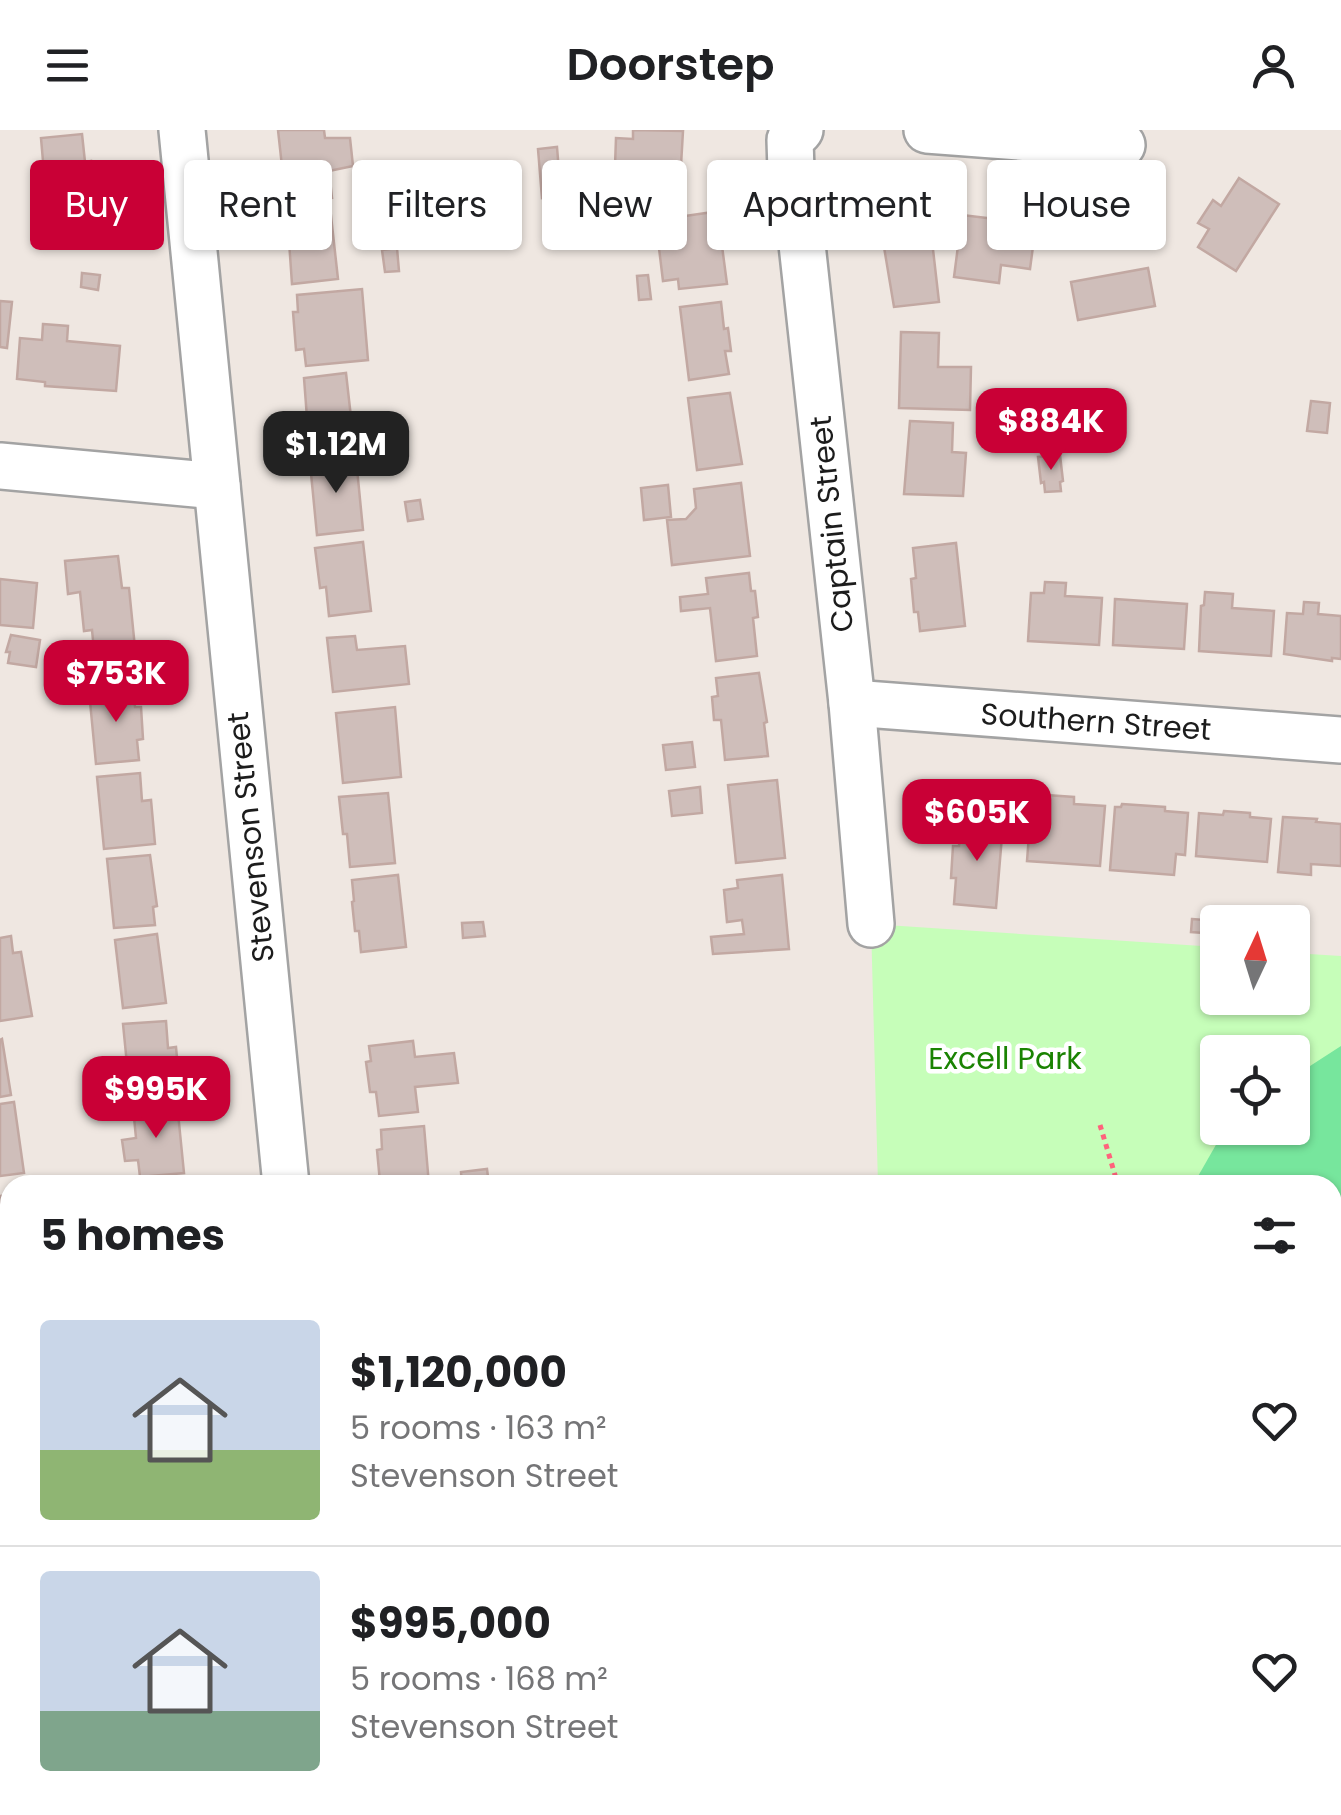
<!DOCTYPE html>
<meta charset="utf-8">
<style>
:root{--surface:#fff;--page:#f2f2f2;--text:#202124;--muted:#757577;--line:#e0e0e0;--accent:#c90036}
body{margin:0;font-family:Poppins,sans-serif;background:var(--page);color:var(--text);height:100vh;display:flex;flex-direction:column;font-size:38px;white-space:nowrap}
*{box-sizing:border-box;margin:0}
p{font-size:32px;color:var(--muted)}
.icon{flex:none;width:55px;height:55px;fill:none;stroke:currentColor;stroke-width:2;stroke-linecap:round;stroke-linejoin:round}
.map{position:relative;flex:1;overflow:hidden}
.drawer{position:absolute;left:0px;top:1045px;width:1342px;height:640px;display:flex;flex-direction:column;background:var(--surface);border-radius:30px 30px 0 0;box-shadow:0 2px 8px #0004}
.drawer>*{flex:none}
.guide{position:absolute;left:30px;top:30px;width:1282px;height:90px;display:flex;gap:20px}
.needle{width:65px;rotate:4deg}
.tools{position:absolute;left:1200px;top:775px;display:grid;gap:20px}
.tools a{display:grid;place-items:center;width:110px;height:110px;border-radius:10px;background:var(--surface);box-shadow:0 2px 8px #0004;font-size:50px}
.price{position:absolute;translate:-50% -85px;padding:0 22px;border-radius:20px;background:var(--accent);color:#fff;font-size:32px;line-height:65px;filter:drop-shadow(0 2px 5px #0008)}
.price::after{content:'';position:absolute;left:50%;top:60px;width:30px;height:22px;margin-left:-15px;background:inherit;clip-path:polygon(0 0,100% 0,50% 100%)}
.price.active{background:#222;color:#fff}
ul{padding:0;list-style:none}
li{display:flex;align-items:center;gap:30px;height:250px;padding:0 40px}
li+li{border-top:2px solid var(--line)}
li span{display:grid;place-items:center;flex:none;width:280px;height:200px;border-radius:10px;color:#555}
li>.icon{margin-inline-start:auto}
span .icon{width:120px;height:120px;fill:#fffc;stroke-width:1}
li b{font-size:42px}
h2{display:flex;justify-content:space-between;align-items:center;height:120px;padding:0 40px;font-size:42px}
.pill{padding:0 35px;border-radius:10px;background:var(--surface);box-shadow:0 2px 8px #0004;font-size:35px;line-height:90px}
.pill.active{background:var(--accent);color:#fff}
header{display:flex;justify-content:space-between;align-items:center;height:130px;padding:0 40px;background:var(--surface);font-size:45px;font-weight:600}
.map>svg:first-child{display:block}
</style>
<header><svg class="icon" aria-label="menu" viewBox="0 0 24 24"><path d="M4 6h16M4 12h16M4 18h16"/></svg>Doorstep<svg class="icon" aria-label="person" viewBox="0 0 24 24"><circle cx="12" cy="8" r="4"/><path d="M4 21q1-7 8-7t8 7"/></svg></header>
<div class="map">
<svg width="1341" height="1685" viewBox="0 0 1341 1685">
<rect width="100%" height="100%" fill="#efe7e1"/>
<path fill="#c6feb9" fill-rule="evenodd" d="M871 794 1217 817 1218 868H1292L1293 823 1341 826V1685H1287L1157 1675H1332V1055H878ZM1218 922H1292V998H1218Z"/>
<g fill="#77e69d">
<path d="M1341 916V1202L1333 1201 1332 1055H1193L1217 1013 1233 998H1292L1293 947Z"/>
<path d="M1341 1391V1560L1332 1556 1333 1393Z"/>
</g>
<g fill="#cfbeba" stroke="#c2a8a2" stroke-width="2.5">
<path d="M278 0H324L325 8H350L353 36 329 41 332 68 286 73Z"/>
<path d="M633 0 683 1 679 70 632 68 633 49 621 48 622 37 615 36 616 8 633 9Z"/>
<path d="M82 4 85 32 91 31 93 62 88 63 91 96 49 100 41 8Z"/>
<path d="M557 17 561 66 542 68 538 19Z"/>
<path d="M1239 48 1279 74 1236 141 1198 117 1209 99 1198 93 1213 70 1221 76Z"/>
<path d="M330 77 338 149 292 154 287 82Z"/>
<path d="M713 82 717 116H722L727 154 679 159 678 149 663 151 658 110 673 109 671 88Z"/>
<path d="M962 85 1036 94 1030 139 1001 135 999 153 954 147Z"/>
<path d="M930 93 939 172 894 177 884 117H887L885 98Z"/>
<path d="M397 118 399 141 385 142 382 120Z"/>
<path d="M1148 138 1155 176 1078 190 1071 152Z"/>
<path d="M82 143 100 145 98 160 81 157Z"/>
<path d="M648 145 651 169 639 170 637 146Z"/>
<path d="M362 159 368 230 306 236 304 219 296 220 293 182H298L297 165Z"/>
<path d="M0 171 12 172 7 218 0 217Z"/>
<path d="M721 172 724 199 728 198 731 221H725L729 244 689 250 680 177Z"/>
<path d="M43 194 68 196 67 211 120 216 116 261 45 256V252L17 249 20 208 42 210Z"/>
<path d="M901 202 939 203 938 237H971L970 280 899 278Z"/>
<path d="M346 243 354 314 313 319 311 300 308 301 304 248Z"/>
<path d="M730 263 742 334 697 340 688 268Z"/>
<path d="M1311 271 1330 273 1327 303 1307 301Z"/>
<path d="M910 291 953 293 952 322 966 323 963 366 904 364Z"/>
<path d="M1060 325 1063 351 1060 352 1061 361 1045 362 1044 352 1041 353 1038 327Z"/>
<path d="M356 328 363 400 317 405 310 333Z"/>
<path d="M741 353 750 426 672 435 667 390 686 389 696 378 694 359Z"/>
<path d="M668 355 671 387 644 390 641 358Z"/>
<path d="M420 370 423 389 408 391 405 372Z"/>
<path d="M363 412 371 481 329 486 326 457 320 458 315 418Z"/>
<path d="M956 413 965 496 920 501 918 482H914L911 449 916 448 913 418Z"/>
<path d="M118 426 122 458H129L137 538 96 541 92 500 84 501 80 462 68 464 65 431Z"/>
<path d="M749 443 751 461H755L758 487 753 488 757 526 716 531 710 478 681 481 680 467 708 464 706 448Z"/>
<path d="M0 449 37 453 33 498 0 495Z"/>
<path d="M1045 452 1066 453 1065 466 1102 468 1099 515 1028 511 1031 463H1044Z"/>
<path d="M1205 462 1233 464 1232 478 1274 481 1271 526 1199 521 1201 476 1204 475Z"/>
<path d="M1115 469 1187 474 1184 519 1113 515Z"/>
<path d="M1304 472 1319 473 1318 484 1341 486V529L1332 528V531L1284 524 1287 483 1303 484Z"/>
<path d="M11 505 40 510 36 537 8 533 10 522H6Z"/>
<path d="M355 506 357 520 405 516 409 554 333 562 327 508Z"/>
<path d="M759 543 767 592 764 593 768 626 725 630 721 590H714L712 567 718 566 716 548Z"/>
<path d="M133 557 135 577H141L143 609 137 610 139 630 96 634 89 561Z"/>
<path d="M395 577 401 647 343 653 336 583Z"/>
<path d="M692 612 695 637 666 640 663 615Z"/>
<path d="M140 643 142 671 151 670 155 714 104 719 97 647Z"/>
<path d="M777 650 785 728 736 733 728 655Z"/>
<path d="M700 657 702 683 672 686 669 661Z"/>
<path d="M388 663 395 733 350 737 347 704H343L339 667Z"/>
<path d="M1032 664 1074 667V674L1105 676 1100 736 1027 731Z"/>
<path d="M1122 674 1165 677V681L1188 683 1185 725 1176 724 1174 745 1110 740 1115 677H1121Z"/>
<path d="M1224 681 1250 683V687L1271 689 1267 732 1196 726 1199 683 1223 685Z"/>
<path d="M1283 687 1317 689 1316 692 1341 694V736L1311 734V745L1278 742Z"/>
<path d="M961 691 1003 694 996 778 954 774 956 748H951L953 716H959Z"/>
<path d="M150 725 157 776 153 777 155 795 114 798 107 729Z"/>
<path d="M398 745 406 817 361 822 359 801H355L352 772 354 771 352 750Z"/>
<path d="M782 745 789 819 713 824 711 807 744 804 742 790 727 792 724 760 738 758 737 750Z"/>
<path d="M1192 789 1228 792H1218V804L1191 802Z"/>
<path d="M483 792 485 806 463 808 462 793Z"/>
<path d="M157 804 166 873 123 878 115 810Z"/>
<path d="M11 806 13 823 21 822 32 886 0 891V808Z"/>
<path d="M166 891 168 918 176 917 180 961 130 965 123 894Z"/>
<path d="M2 909 11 965 0 967V910Z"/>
<path d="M413 911 415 927 454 923 458 953 415 957 418 982 379 986 376 962H370L366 932 371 931 369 916Z"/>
<path d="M14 972 24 1043 0 1046V974Z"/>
<path d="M177 973 184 1043 140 1047 138 1030 125 1031 122 1010 136 1008 133 977Z"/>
<path d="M424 996 429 1055H385V1052H380L377 1020 382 1019 381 1000Z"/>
<path d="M487 1039 489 1055H462L461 1042Z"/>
<path d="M10 1065V1137L0 1138V1066Z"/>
<path d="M0 1310 10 1311V1376L1 1375Z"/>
<path d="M0 1435 9 1436 7 1450H10V1501L0 1500Z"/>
<path d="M28 1675H54V1678L67 1680 66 1685H27Z"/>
</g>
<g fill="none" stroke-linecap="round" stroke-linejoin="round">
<g stroke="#a3a3a3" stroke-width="50">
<g id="minor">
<path d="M182 0 286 1055"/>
<path d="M800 0 790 10 791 41 800 96 852 573 871 794"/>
<path d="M927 0 1122 15"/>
<path d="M0 336 217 356"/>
<path d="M852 573 1341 610"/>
<path d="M0 1231 10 1230"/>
<path d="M0 1586 10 1587"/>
<path d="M348 1675 349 1685"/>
<path d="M1157 1675 1287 1685"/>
</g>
</g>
<g stroke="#ff627c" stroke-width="5" stroke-dasharray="5 5" stroke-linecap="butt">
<path d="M1100 995 1118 1055"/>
<path d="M1332 1329 1341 1325"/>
</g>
<use href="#minor" stroke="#fff" stroke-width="45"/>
</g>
<g text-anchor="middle" stroke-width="9" stroke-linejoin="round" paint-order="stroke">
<g font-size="30" fill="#1c1c1c" stroke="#fff">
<text transform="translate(832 394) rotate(-96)" y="10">Captain Street</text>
<text transform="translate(1096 592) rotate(4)" y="10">Southern Street</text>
<text transform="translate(251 707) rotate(-96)" y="10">Stevenson Street</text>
</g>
<g font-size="30" fill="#1a8302" stroke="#fff">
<text x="1005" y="939">Excell Park</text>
</g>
</g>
</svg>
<div class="tools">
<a><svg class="needle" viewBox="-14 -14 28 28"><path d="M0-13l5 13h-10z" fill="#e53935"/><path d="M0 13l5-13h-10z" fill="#757577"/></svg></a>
<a><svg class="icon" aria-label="locate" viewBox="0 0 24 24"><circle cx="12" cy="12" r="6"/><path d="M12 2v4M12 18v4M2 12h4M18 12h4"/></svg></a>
</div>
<b class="price" style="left:1051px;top:343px">$884K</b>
<b class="price active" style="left:336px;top:366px">$1.12M</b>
<b class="price" style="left:116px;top:595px">$753K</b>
<b class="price" style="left:977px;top:734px">$605K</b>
<b class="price" style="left:156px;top:1011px">$995K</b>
<div class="guide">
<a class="pill active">Buy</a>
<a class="pill">Rent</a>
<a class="pill">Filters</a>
<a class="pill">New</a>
<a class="pill">Apartment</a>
<a class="pill">House</a>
</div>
<section class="drawer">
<h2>5 homes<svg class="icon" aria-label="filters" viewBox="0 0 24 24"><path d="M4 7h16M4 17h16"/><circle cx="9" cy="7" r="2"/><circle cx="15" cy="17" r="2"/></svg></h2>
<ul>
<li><span style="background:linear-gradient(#c9d6e8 65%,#8fb573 0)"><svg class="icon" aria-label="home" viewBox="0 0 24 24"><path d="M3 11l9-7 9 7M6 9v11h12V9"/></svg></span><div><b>$1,120,000</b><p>5 rooms · 163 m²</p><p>Stevenson Street</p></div><svg class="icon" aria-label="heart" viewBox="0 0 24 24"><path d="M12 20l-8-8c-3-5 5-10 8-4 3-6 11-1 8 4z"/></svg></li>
<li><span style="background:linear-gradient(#c9d6e8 70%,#7fa58c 0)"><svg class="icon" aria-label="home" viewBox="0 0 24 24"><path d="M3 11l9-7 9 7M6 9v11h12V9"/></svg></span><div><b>$995,000</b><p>5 rooms · 168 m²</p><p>Stevenson Street</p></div><svg class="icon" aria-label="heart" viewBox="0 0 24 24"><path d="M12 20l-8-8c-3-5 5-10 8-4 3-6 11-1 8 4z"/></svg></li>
</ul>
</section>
</div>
